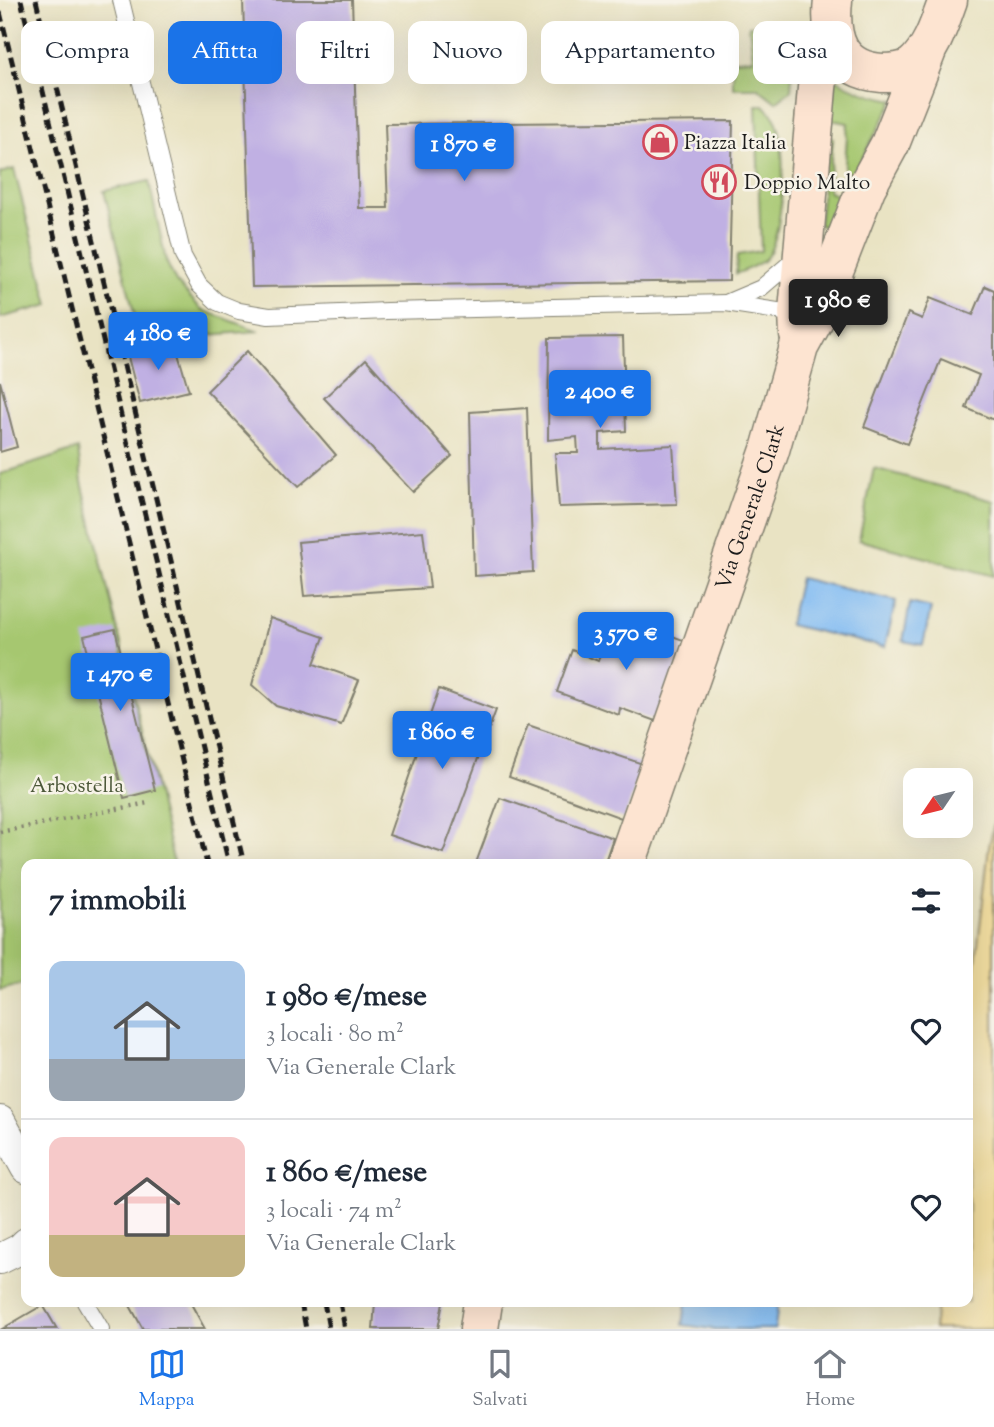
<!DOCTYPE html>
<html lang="it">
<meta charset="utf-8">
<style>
:root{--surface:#fff;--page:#f2f2f3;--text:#1f2937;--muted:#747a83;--line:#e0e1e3;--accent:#1a73e8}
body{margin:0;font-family:"Sorts Mill Goudy",serif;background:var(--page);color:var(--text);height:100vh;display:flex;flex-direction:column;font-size:26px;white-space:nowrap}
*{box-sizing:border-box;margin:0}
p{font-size:23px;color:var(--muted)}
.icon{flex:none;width:38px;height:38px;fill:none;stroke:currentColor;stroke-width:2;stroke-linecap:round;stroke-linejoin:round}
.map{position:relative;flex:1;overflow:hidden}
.details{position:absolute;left:21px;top:859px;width:952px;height:448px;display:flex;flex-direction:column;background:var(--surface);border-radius:14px;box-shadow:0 7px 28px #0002}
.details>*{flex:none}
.hud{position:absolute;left:21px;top:21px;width:952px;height:63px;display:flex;gap:14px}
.needle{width:46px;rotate:235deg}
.controls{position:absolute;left:903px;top:768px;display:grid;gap:14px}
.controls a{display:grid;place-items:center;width:70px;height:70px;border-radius:14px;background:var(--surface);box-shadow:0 7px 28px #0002;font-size:35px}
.price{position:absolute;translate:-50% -60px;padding:0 16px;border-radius:7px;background:var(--accent);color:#fff;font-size:23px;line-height:46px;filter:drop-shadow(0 2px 4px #0008)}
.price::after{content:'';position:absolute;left:50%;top:42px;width:21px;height:16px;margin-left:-10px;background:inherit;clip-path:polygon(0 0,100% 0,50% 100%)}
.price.current{background:#222;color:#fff}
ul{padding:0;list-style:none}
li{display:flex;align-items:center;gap:21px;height:175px;padding:0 28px}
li+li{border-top:2px solid var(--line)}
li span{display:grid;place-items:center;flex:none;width:196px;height:140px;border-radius:14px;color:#555}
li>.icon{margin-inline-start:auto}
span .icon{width:84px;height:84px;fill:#fffc;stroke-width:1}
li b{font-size:30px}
h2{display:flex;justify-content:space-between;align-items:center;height:84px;padding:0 28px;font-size:30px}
.pill{padding:0 24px;border-radius:14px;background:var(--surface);box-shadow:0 7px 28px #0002;font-size:24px;line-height:63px}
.pill.current{background:var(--accent);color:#fff}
.tabs{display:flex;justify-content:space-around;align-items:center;height:98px;border-top:2px solid var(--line);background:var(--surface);font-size:19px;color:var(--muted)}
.tabs a{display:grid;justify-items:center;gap:4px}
.tabs .current{color:var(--accent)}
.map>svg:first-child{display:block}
</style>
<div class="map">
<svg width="994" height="1329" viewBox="0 0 994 1329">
<rect width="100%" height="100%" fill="#f7f3e8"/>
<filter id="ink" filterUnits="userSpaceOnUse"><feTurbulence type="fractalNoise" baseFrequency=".0143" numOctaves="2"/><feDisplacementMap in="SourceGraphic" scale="14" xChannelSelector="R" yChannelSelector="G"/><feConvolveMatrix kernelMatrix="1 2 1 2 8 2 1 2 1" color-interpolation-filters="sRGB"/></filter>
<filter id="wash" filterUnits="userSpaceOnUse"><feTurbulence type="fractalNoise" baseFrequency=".00686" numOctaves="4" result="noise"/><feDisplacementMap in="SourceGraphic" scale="28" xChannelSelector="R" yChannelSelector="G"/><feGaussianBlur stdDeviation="1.57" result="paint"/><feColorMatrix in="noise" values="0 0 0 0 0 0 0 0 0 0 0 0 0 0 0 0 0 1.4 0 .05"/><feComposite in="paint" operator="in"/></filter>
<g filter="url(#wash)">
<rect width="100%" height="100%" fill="#e9e3c3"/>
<g fill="#a6c770" stroke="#617246" stroke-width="2">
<path d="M796 25 791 90 776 102 758 88H733V60L753 59 749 26Z"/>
<path d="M834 78C853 90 871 96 894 100L850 180 844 178 848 123 830 120Z"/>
<path d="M756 105H764C769 110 774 116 777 123 787 146 784 240 765 259 758 266 744 270 736 274L737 255 761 251Z"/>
<path d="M828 137 833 138 828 191 842 198 828 228 819 225Z"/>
<path d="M14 169 49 305 0 318V173Z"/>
<path d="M149 181 166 261 176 282 202 310 259 331 183 337 135 317 104 191Z"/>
<path d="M78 449 82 482 174 864H26V984L0 990V474Z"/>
<path d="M874 468 994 501V576L859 540Z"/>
</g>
<path fill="#eeda9e" stroke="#857b5d" stroke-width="2" d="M994 822V1329H934L937 1302H968V1032L989 847Z"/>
<g fill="#82bcf3" stroke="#4f6c88" stroke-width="2">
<path d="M800 578 896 601 885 647 789 625Z"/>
<path d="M910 603 931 608 923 645 903 641Z"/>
<path d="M686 1302H778L775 1329H714L683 1325Z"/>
</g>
<g id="blocks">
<g fill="#c0b0e3">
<path d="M243 0H352L359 208H388L385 124 733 121 729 281 252 287Z"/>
<path d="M985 286 994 290V420L966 408 979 375 941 359 907 444 864 427 908 313 922 319 930 298 973 315Z"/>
<path d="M623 337 626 431 600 433V449L673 445 677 504 559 507 555 453H578L577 437 548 440 549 338Z"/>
<path d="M174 340 189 391 140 403 127 353Z"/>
<path d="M247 351 336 455 298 487 207 391Z"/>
<path d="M366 359 452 456 413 492 324 398Z"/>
<path d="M0 381 17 447 0 452Z"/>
<path d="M527 408 533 572 474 576 470 412Z"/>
<path d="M423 531 430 588 304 596 298 542Z"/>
<path d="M270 618 324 637 314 664 359 680 341 725 276 706 252 685Z"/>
<path d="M612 620 640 633 643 625 686 641 658 722 620 708 619 715 557 692 572 650 598 661Z"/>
<path d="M115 629 155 790 124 798 84 636Z"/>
<path d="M439 689 496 710 443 853 389 835Z"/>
<path d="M528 725 643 764 624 819 509 777Z"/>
<path d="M500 798 613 838 604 864 476 863Z"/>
<path d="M128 1302H190L205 1329H143Z"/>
<path d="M375 1302H443L438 1329H373Z"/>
<path d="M43 1305 57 1329H2Z"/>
</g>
</g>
</g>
<g filter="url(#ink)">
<use href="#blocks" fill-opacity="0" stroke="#828070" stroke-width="2"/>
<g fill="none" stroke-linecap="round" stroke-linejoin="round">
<g stroke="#828070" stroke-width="18">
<g id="lane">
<path d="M121 0 183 256 199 285 217 302 239 311 269 316 387 311 726 303 784 312H800"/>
<path d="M728 302 761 288 796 258"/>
<path d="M85 1302 101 1329"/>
</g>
</g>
<g stroke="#828070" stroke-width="32">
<g id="street">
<path d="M0 1121 26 1168"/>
<path d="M0 1259 20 1249 26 1243"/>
</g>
</g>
<g stroke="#828070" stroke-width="41">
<g id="secondary">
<path d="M833 0C829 38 838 70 882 73 892 73 905 72 913 66 932 50 940 22 948 0"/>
<path d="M799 335 798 312 817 88 821 56 831 31"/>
<path id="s1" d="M626 864 770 450 799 347 817 314 866 188 890 144 926 53"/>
<path d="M479 1329 483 1302"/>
</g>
</g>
<path stroke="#828070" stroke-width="4.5" stroke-dasharray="2 5" stroke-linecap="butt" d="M0 832 148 803"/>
<use href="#lane" stroke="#fff" stroke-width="16"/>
<use href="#street" stroke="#fff" stroke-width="30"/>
<use href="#secondary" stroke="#fde4d1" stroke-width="38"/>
<g stroke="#1c1c1c" stroke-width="5" stroke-dasharray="10 5" stroke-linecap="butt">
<path d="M21 0 229 864"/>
<path d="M36 0 244 864"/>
<path d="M0 12 207 864"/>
<path d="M301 1302 306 1329"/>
<path d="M324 1302 329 1329"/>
<path d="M340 1302 345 1329"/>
</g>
</g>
</g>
<defs>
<g id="shop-ring" transform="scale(1.75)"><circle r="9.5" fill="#f7f3e8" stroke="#d1495b" stroke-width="1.5"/><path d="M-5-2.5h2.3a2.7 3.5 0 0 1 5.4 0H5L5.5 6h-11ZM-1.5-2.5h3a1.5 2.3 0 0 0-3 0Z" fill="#d1495b"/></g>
<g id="restaurant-ring" transform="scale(1.75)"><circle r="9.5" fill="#f7f3e8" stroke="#d1495b" stroke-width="1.5"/><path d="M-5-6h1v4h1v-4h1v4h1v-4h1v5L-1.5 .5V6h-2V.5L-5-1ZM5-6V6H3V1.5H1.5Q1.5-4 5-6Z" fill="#d1495b"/></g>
</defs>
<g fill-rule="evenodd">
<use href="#shop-ring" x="660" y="142"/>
<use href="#restaurant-ring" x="719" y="182"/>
</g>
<g text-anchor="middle" stroke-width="5" stroke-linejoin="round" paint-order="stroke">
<g font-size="21" fill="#1c1c1c" stroke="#f7f3e8" text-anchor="start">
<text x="684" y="149">Piazza Italia</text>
<text x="744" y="189">Doppio Malto</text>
</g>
<g font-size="21" fill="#1c1c1c" stroke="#f7f3e8">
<text dy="7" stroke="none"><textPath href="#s1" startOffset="378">Via Generale Clark</textPath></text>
</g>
<g font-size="21" fill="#4c5839" stroke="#f7f3e8">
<text x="77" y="792">Arbostella</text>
</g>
</g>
</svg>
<div class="controls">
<a><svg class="needle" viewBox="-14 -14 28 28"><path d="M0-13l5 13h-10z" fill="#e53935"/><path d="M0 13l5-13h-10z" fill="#747a83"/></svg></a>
</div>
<b class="price" style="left:464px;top:183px">1 870 €</b>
<b class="price current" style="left:838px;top:339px">1 980 €</b>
<b class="price" style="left:158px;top:372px">4 180 €</b>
<b class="price" style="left:600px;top:430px">2 400 €</b>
<b class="price" style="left:626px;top:672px">3 570 €</b>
<b class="price" style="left:120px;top:713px">1 470 €</b>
<b class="price" style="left:442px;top:771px">1 860 €</b>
<div class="hud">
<a class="pill">Compra</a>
<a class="pill current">Affitta</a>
<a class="pill">Filtri</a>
<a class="pill">Nuovo</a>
<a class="pill">Appartamento</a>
<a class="pill">Casa</a>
</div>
<section class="details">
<h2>7 immobili<svg class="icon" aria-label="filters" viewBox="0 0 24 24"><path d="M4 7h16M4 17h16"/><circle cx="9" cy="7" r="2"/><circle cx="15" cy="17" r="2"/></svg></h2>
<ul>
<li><span style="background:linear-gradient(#a9c7e8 70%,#9aa5b1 0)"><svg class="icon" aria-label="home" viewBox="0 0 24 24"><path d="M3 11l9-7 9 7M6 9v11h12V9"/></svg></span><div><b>1 980 €/mese</b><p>3 locali · 80 m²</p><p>Via Generale Clark</p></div><svg class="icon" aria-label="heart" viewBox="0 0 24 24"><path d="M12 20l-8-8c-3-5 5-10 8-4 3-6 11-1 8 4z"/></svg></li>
<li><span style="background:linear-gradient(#f6c9c9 70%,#c2b280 0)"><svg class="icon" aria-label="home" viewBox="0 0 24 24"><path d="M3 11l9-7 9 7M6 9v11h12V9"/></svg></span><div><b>1 860 €/mese</b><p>3 locali · 74 m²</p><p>Via Generale Clark</p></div><svg class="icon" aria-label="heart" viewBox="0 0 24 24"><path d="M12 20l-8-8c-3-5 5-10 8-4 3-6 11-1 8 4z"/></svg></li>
</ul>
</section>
</div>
<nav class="tabs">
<a class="current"><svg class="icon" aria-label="map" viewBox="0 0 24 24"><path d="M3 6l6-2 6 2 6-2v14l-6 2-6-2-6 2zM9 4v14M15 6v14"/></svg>Mappa</a>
<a><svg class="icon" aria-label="saved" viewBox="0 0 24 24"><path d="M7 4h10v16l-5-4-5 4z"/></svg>Salvati</a>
<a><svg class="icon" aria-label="home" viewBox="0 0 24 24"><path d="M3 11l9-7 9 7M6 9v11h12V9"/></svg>Home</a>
</nav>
